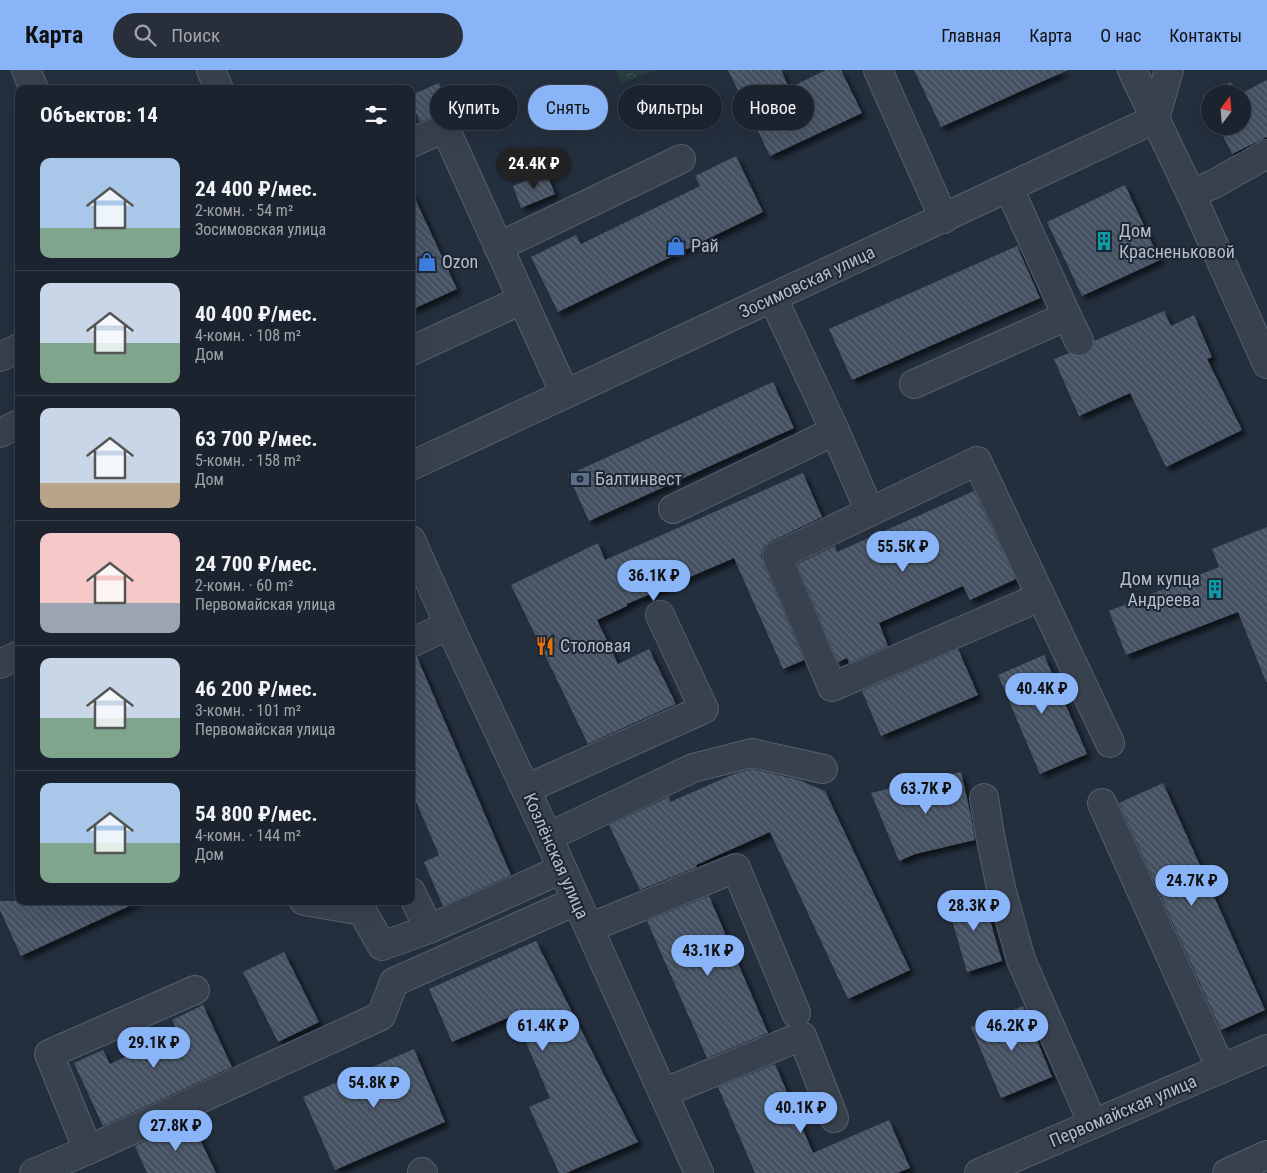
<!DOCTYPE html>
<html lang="ru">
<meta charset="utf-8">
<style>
:root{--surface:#1b232e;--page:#282f3a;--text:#f1f3f6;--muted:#a0a4aa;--line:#39404a;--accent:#8ab4f8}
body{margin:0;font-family:"Roboto Condensed",sans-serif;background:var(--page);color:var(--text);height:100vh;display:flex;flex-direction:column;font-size:19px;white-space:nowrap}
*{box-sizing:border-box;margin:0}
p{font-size:16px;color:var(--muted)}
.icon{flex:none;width:28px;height:28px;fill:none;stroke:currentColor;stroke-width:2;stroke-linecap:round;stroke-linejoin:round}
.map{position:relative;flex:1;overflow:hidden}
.drawer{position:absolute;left:15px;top:15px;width:400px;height:820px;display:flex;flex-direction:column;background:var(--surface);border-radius:10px;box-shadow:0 5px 20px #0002,0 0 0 1px var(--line)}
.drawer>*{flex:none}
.guide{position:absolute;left:430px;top:15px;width:475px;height:45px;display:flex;gap:10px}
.needle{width:32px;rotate:16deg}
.buttons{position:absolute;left:1201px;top:15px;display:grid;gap:10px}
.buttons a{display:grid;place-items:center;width:50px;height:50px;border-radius:50%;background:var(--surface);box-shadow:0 5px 20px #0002,0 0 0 1px var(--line);font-size:25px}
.price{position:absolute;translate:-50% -42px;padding:0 11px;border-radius:18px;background:var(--accent);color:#111;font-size:16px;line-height:32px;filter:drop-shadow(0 1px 2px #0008)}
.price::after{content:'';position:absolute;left:50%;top:30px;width:15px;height:11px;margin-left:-8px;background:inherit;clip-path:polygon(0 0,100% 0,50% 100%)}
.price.current{background:#222;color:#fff}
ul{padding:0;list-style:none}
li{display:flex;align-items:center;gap:15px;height:125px;padding:0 25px}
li+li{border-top:1px solid var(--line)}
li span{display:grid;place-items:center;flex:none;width:140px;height:100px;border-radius:10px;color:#555}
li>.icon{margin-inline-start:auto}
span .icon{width:60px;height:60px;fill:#fffc;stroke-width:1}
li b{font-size:21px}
h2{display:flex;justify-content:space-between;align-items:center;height:60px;padding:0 25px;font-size:21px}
.tag{padding:0 18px;border-radius:22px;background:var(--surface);box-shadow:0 5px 20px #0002,0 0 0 1px var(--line);font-size:18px;line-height:45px}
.tag.current{background:var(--accent);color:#111}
header{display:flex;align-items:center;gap:30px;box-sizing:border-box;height:70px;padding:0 25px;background:var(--accent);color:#111}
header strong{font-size:24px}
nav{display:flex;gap:28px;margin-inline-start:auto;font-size:18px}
.search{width:350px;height:45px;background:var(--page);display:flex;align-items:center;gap:12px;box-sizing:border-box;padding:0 18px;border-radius:28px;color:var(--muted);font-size:19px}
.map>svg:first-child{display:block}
</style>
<header>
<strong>Карта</strong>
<div class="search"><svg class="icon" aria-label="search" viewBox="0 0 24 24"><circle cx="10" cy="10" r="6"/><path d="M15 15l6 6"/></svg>Поиск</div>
<nav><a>Главная</a><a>Карта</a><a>О нас</a><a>Контакты</a></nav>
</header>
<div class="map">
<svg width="1267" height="1103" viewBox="0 0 1267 1103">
<defs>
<pattern id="forest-crowns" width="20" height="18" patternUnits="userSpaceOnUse" patternTransform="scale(1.25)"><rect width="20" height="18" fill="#263c3f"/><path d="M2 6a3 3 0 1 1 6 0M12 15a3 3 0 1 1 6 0" fill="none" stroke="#435659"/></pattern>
<pattern id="building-back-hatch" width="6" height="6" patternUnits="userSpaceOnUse" patternTransform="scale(1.25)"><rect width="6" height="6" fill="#455162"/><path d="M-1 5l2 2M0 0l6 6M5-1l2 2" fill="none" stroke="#5d6877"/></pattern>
<filter id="shadow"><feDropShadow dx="4.5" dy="4.5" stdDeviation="2.5" flood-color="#0009"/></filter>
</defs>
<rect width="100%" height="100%" fill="#242f3e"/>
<path fill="url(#forest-crowns)" d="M616 0H657L621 13Z"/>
<g fill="url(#building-back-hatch)" filter="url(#shadow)">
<path d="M728 0H781L789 18 826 0H841L862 43 770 86Z"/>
<path d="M914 0H1068L941 57Z"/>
<path d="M1267 10V67L1232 84 1218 56H1242V24H1240Z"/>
<path d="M1231 12 1237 24H1210V40L1203 26Z"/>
<path d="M439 13 450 40 420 52 411 31V25Z"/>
<path d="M736 86 763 142 558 242 531 187 576 165 581 174 700 116 695 106Z"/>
<path d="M546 102 555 124 521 138 513 116Z"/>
<path d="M1125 115 1160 190 1082 226 1047 152Z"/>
<path d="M411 120 457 219 411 240Z"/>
<path d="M1017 176 1040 228 852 310 829 259Z"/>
<path d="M1164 241 1171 256 1194 245 1212 287 1207 289 1242 360 1166 397 1130 323 1079 346 1054 289 1069 283 1077 286 1085 285 1092 279 1094 271Z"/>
<path d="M773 312 794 358 589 451 568 405Z"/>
<path d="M803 403 822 447 770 472 764 477 761 485 763 492 804 590 783 599 734 488 627 534V536L597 550 618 594 649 579 676 634 588 674 511 515 598 473 605 490Z"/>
<path d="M974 421 1016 509 970 530 963 516 879 553 888 576 849 593 847 588 838 592 797 494 835 476 837 482Z"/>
<path d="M1267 457V612H1266L1238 542 1126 585 1109 541 1219 497 1212 479Z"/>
<path d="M958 579 978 625 881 666 862 621Z"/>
<path d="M1044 585 1087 684 1040 704 998 605Z"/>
<path d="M417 587 511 805 443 836 424 792 439 785 411 720V588Z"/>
<path d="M752 699 799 710 825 721 910 900 848 929 770 762 696 795 697 797 640 820 609 755 669 727 670 732 734 704Z"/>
<path d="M961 702 971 746 975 770 915 784 899 791 871 723Z"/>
<path d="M1163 713 1265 940 1221 960 1119 733Z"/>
<path d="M982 823 1002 891 967 902 947 833Z"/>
<path d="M709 826 768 963 707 988 647 851Z"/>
<path d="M0 831H140L21 886 0 840Z"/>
<path d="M536 871 638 1072 566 1103H559L529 1037 550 1028 514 945 452 972 429 919Z"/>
<path d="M284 882 319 952 278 972 243 902Z"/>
<path d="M203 935 232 997 103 1056 74 993 103 980 110 994 178 962 172 950Z"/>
<path d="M1023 936 1052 1007 1001 1028 971 957Z"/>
<path d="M414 979 445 1052 335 1100 303 1027Z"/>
<path d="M775 994 813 1083 889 1050 910 1098 897 1103H755L718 1017Z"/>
<path d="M191 1050 216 1103H147L135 1076Z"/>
</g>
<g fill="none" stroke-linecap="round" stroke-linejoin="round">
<g stroke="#565f6c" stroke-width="30">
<g id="minor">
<path d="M26 0 34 19"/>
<path d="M211 0 219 19"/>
<path d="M878 0 944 149"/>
<path d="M1132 0 1191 124 1267 294"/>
<path d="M1155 49 1169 0"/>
<path d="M411 73 445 58 565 324"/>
<path d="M1191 124 1214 114 1267 84"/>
<path d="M498 177 681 89"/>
<path d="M773 228 835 361 870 442"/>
<path d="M1067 246 1079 271"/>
<path d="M411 281 522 230"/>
<path d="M0 287 19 278"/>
<path d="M914 314 1067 246 1009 118"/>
<path d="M0 363 19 354"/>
<path d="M411 396 1155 49"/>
<path d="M673 439 835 361"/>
<path d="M411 470 449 555 548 767 699 1103"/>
<path d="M1040 527 832 617 777 486 977 391 1110 673"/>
<path d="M411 573 449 555"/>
<path d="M0 594 19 585"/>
<path d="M526 719 704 639 660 545"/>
<path d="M984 728 990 765 1001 818 1021 890 1093 1054"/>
<path d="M1102 733 1221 999"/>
<path d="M548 767 693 698 752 683 823 699"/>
<path d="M411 822 429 859"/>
<path d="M304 831 362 841 382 876 429 859 562 799"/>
<path d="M589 858 736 798 796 943"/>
<path d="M663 1023 802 966 834 1048"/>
<path d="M88 1080 49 984 195 920"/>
<path d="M422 1102 423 1103"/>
<path d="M34 1103 88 1080 381 946 394 912 576 831"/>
<path d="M979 1103 1267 979"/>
<path d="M1227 1103 1267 1085"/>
</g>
</g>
<use href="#minor" stroke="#38414e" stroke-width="28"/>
</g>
<defs>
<g id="building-bare" transform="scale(1.5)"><path d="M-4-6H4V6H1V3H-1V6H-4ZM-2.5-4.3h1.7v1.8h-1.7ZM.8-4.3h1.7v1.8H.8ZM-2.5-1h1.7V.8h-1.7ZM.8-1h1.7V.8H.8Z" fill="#0f9aa8" stroke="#1d2633" stroke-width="2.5" paint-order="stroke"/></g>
<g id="shop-bare" transform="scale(1.5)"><path d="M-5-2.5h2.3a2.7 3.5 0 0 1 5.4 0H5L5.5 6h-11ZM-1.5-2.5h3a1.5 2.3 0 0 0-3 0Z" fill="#3f7fe0" stroke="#1d2633" stroke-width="2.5" paint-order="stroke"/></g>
<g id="bank-bare" transform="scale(1.5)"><path d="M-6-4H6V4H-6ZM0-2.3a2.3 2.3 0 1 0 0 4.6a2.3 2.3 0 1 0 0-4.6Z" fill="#5c6f8a" stroke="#1d2633" stroke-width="2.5" paint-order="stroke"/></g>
<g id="restaurant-bare" transform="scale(1.5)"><path d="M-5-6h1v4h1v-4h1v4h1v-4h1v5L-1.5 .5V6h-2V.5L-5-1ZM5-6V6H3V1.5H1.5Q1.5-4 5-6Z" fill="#e8710a" stroke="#1d2633" stroke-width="2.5" paint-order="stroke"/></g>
</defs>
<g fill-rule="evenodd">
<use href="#building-bare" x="1104" y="171"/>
<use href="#shop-bare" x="676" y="176"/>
<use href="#shop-bare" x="427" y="192"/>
<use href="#bank-bare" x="580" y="409"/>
<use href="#building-bare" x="1215" y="519"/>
<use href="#restaurant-bare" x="545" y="576"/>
</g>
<g text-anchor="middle" stroke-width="4" stroke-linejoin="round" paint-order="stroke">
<g font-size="18" fill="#b4bcc9" stroke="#1d2633" text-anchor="start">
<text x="1119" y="167">Дом<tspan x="1119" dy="21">Красненьковой</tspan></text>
<text x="691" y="182">Рай</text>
<text x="442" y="198">Ozon</text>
<text x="595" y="415">Балтинвест</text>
<text x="1200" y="515" text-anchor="end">Дом купца<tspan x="1200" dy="21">Андреева</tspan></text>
<text x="560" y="582">Столовая</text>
</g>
<g font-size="18" fill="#b4bcc9" stroke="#1d2633">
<text transform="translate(807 212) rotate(-25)" y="6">Зосимовская улица</text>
<text transform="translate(556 786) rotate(66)" y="6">Козлёнская улица</text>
<text transform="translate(1123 1041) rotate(-23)" y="6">Первомайская улица</text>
</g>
</g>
</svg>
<div class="buttons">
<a><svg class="needle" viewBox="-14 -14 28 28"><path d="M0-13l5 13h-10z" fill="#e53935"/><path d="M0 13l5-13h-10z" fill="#a0a4aa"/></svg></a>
</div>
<b class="price current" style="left:534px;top:120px">24.4K ₽</b>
<b class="price" style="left:903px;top:503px">55.5K ₽</b>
<b class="price" style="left:654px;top:532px">36.1K ₽</b>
<b class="price" style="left:1042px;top:645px">40.4K ₽</b>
<b class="price" style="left:926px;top:745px">63.7K ₽</b>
<b class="price" style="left:1192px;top:837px">24.7K ₽</b>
<b class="price" style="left:974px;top:862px">28.3K ₽</b>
<b class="price" style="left:708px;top:907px">43.1K ₽</b>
<b class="price" style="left:543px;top:982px">61.4K ₽</b>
<b class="price" style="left:1012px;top:982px">46.2K ₽</b>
<b class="price" style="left:154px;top:999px">29.1K ₽</b>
<b class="price" style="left:374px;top:1039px">54.8K ₽</b>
<b class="price" style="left:801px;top:1064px">40.1K ₽</b>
<b class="price" style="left:176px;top:1082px">27.8K ₽</b>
<div class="guide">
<a class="tag">Купить</a>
<a class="tag current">Снять</a>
<a class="tag">Фильтры</a>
<a class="tag">Новое</a>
</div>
<section class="drawer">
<h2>Объектов: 14<svg class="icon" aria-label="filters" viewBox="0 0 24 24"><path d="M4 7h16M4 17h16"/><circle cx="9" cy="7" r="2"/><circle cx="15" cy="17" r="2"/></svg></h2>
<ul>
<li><span style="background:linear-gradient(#a9c7e8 70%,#7fa58c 0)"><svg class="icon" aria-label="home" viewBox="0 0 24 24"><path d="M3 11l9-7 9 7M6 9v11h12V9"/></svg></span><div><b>24 400 ₽/мес.</b><p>2-комн. · 54 m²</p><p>Зосимовская улица</p></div></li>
<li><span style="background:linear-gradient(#c9d6e8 60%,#7fa58c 0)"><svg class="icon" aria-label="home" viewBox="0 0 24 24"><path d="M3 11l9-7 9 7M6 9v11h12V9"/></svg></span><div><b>40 400 ₽/мес.</b><p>4-комн. · 108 m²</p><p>Дом</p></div></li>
<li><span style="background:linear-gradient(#c9d6e8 75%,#b9a48a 0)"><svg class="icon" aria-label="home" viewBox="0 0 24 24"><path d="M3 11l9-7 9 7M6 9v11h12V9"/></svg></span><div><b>63 700 ₽/мес.</b><p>5-комн. · 158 m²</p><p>Дом</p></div></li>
<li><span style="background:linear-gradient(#f6c9c9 70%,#9aa5b1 0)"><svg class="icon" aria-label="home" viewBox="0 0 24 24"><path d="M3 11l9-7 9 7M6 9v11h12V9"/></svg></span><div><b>24 700 ₽/мес.</b><p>2-комн. · 60 m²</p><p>Первомайская улица</p></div></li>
<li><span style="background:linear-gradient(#c9d6e8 60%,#7fa58c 0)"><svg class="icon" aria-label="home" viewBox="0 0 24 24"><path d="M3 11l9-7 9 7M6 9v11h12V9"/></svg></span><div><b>46 200 ₽/мес.</b><p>3-комн. · 101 m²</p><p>Первомайская улица</p></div></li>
<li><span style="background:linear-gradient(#a9c7e8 60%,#7fa58c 0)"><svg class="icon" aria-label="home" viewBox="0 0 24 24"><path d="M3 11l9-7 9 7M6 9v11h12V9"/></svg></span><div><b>54 800 ₽/мес.</b><p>4-комн. · 144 m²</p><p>Дом</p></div></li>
</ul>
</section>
</div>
